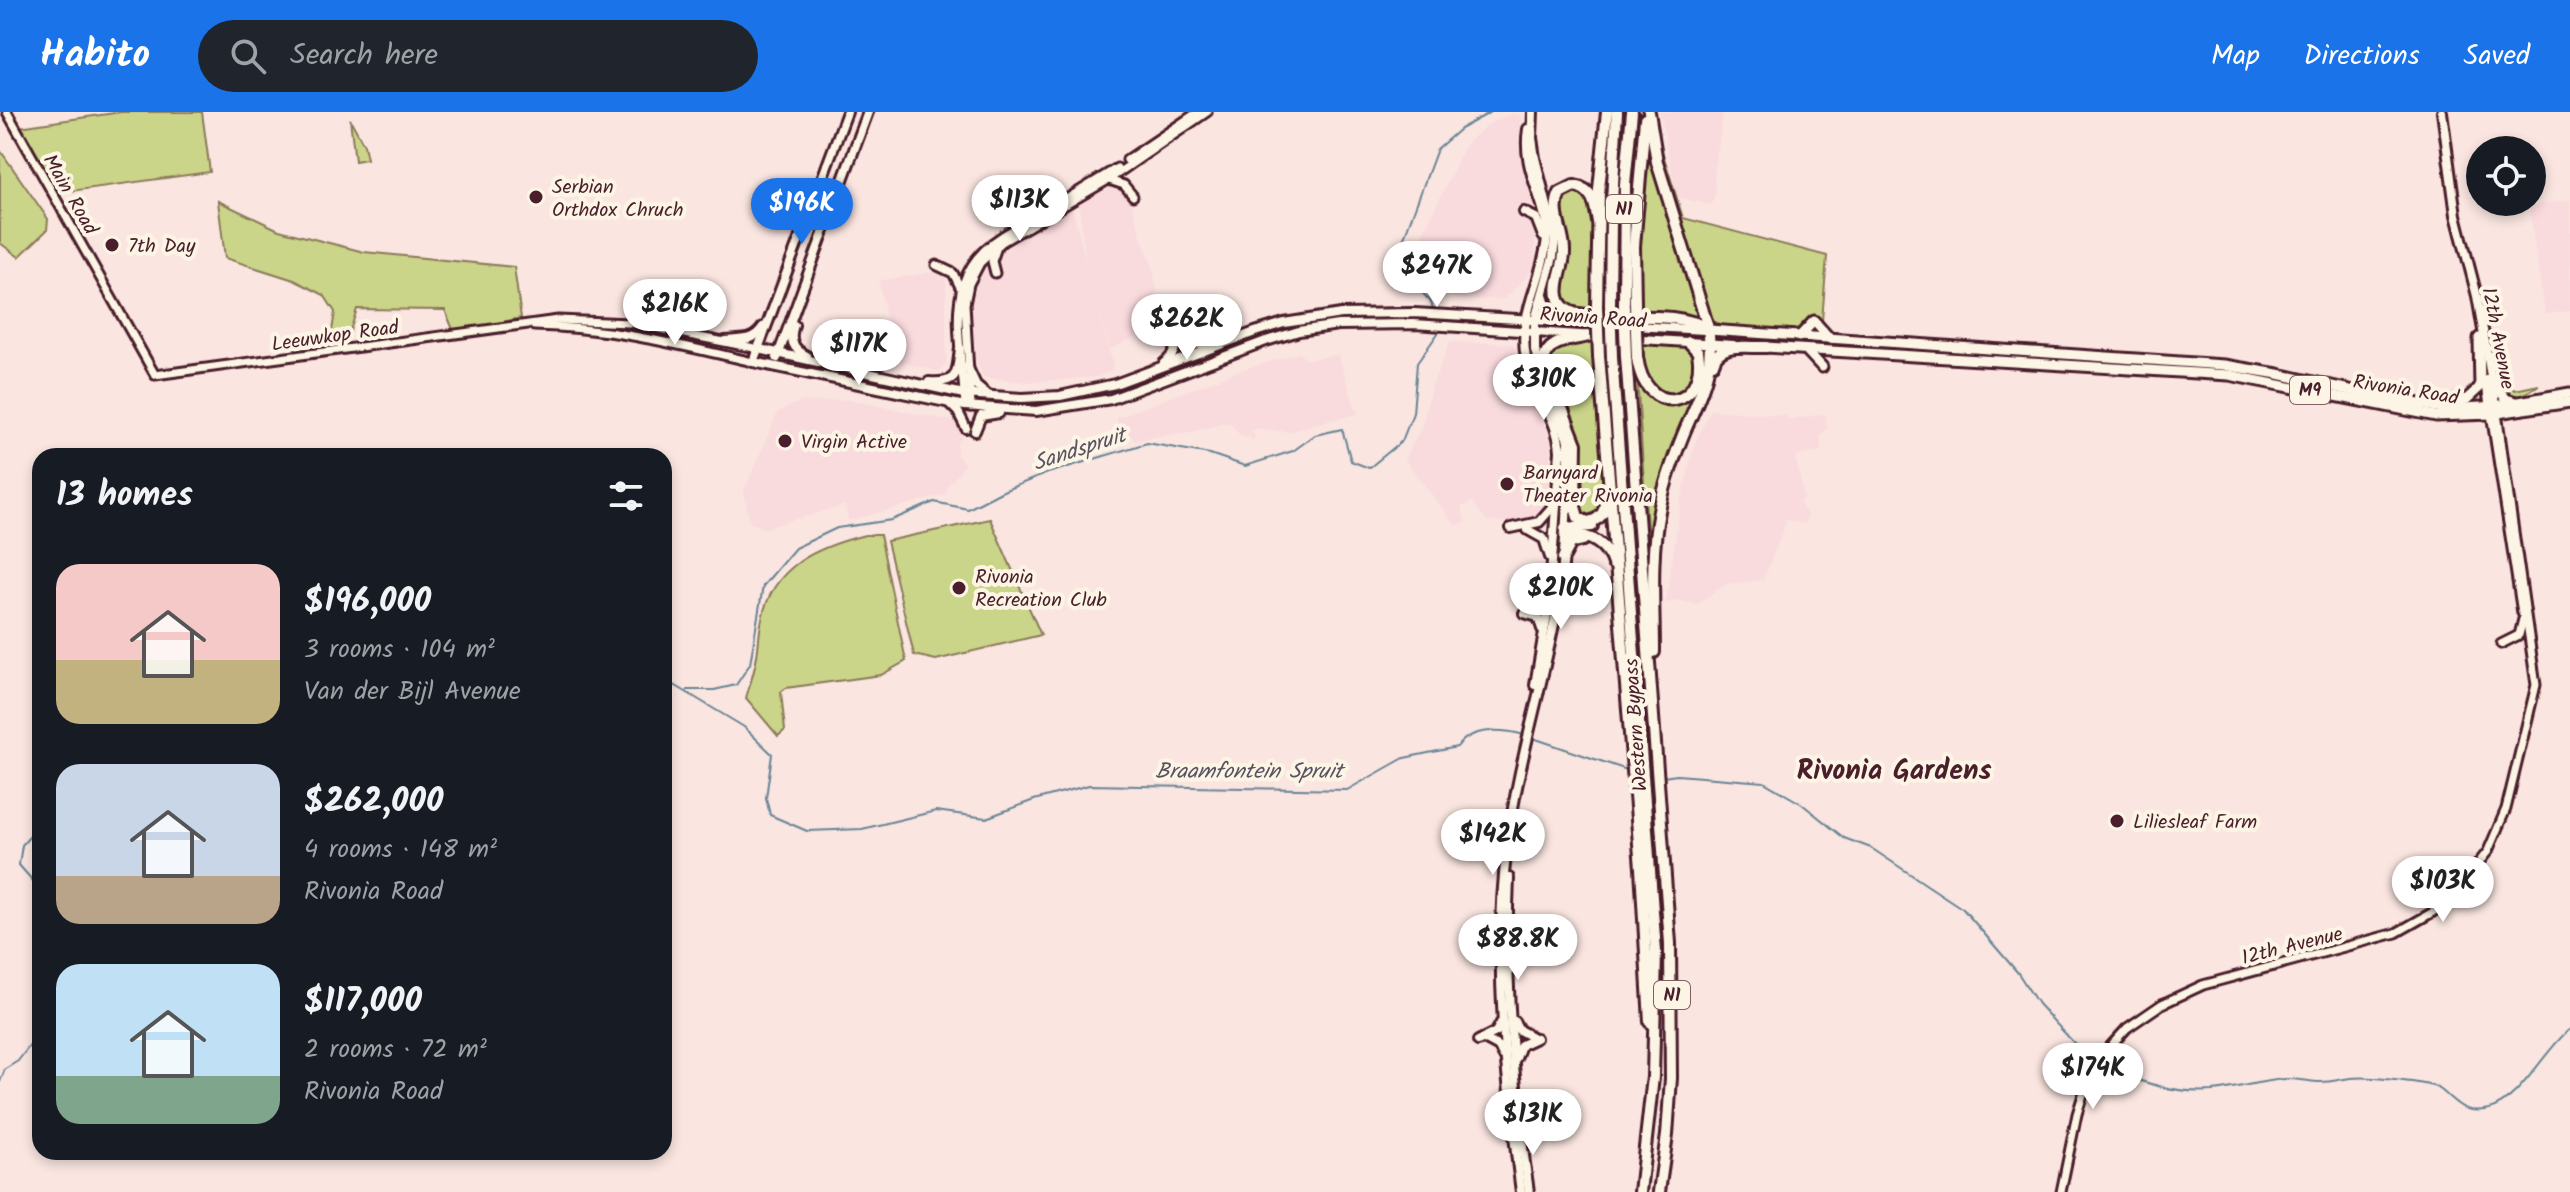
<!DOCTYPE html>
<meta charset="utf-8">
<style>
:root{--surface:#171b24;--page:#20242c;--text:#f1f3f6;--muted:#9ea1a6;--accent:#1a73e8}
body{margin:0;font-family:Kalam,sans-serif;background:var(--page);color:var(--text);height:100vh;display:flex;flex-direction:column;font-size:30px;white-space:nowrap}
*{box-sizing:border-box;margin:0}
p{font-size:26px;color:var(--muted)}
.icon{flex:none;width:44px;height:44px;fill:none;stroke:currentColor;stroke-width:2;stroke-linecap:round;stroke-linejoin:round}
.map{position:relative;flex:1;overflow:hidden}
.details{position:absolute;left:32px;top:336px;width:640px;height:712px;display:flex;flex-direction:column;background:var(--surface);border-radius:24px;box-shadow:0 4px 12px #0003}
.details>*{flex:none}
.controls{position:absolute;left:2466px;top:24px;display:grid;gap:16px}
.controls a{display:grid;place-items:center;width:80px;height:80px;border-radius:50%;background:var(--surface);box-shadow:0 4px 12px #0003;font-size:40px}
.price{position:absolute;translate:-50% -68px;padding:0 18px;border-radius:28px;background:#fff;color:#222;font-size:26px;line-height:52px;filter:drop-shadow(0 2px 4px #0008)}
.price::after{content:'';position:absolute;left:50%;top:48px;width:24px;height:18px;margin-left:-12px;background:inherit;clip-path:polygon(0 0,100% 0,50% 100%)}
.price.on{background:var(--accent);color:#fff}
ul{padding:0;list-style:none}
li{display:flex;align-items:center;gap:24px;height:200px;padding:0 24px}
li span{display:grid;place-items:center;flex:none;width:224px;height:160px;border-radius:24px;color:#555}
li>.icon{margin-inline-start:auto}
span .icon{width:96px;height:96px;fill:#fffc;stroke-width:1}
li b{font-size:34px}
h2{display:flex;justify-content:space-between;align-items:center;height:96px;padding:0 24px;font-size:34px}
header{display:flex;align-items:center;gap:48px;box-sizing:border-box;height:112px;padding:0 40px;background:var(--accent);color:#fff}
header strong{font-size:38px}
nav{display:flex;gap:44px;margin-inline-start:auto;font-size:28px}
.search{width:560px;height:72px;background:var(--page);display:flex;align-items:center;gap:20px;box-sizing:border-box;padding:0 28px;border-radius:44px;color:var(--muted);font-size:30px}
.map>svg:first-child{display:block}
</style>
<header>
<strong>Habito</strong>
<div class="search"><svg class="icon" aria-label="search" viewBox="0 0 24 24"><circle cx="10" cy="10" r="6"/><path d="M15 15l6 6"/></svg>Search here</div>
<nav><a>Map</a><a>Directions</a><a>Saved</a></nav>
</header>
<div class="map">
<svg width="2570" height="1080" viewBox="0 0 2570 1080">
<rect width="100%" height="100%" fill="#fae5e0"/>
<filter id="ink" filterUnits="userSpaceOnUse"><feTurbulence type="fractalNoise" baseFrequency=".0125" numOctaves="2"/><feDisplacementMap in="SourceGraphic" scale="16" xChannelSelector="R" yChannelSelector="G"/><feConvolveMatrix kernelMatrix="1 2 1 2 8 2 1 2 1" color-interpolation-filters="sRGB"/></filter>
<g filter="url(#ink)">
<g fill="#f9dadd">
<path d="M1660 0H1723L1714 62 1715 83 1711 93 1677 85Z"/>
<path d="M1513 2 1520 4 1535 107V156L1504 187 1467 188 1453 186 1439 179 1410 149 1466 32 1490 11Z"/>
<path d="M1112 70 1127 79 1131 89 1142 128 1151 149 1159 189H1163L1164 218H1159L1158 204 1149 219 1110 237 1097 192 1113 255 1111 259 1096 265 1029 270 983 265 977 251 969 185 976 164 988 146 1070 89 1086 149 1079 92 1082 87Z"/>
<path d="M2570 88V199L2545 202 2529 94Z"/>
<path d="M941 159 946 162V252L938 259 883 246 886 237 892 234 879 169Z"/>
<path d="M1450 230 1513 232 1523 269 1532 287 1528 290 1530 295 1535 293 1551 328 1547 394 1536 407 1524 410 1487 409 1472 390 1461 395 1465 410 1456 414 1405 348 1423 312 1431 276Z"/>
<path d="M1299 241 1306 248 1338 243 1357 302 1313 312 1291 320 1257 316 1251 319 1255 326 1252 328 1249 323 1245 326 1239 322 1229 310 1195 319 1135 328 1130 323H1120L1117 306 1242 258Z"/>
<path d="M848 288 957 310 961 314 962 326 957 330V344L964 351 960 360 947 374 946 382 849 409 845 393 765 416 750 411 744 380 778 300 800 290Z"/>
<path d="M1711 298 1787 304 1788 308 1825 302 1827 317 1820 322 1821 339 1795 344 1804 386 1799 391 1807 403 1805 412 1787 408 1763 468 1726 472 1697 492 1678 488 1666 491 1681 390 1695 331Z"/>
</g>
<g fill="#cad589" stroke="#8a7a5a" stroke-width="2">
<path d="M121 0H202L210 60 56 81 19 15Z"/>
<path d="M350 7 364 33 367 47 355 49Z"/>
<path d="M1653 10 1683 106 1827 144 1821 222 1728 214 1708 208 1659 49Z"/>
<path d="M1648 32 1698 208 1681 203 1641 199V127Z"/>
<path d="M0 38 48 107 47 118 19 145 0 131Z"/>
<path d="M1582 77 1593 95 1594 196 1572 195 1563 184 1570 147 1562 88 1568 79Z"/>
<path d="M218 89 279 118 364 140 514 155 521 206 454 220 445 198 357 197 349 222 331 225 335 200 324 183 294 168 225 146Z"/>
<path d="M2495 223 2496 228H2493L2499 267 2515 278 2539 273C2532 277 2522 285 2514 284 2494 282 2493 239 2491 224Z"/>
<path d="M1596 229 1601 301 1603 392 1597 402 1589 406 1582 403 1580 399 1582 356 1580 329 1548 249 1553 239 1562 234Z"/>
<path d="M1643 232 1689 233C1715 267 1658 309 1644 257 1642 250 1643 240 1643 232Z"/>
<path d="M1637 265 1646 280 1658 289 1691 283 1697 278C1670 327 1653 376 1648 431Z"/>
<path d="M990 407 1041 523 936 548 914 543 887 429Z"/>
<path d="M865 423H880L906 549 881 563 786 576 781 580 785 618 778 624 746 586C750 572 755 558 757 544 759 532 759 519 762 507 773 453 818 435 865 423Z"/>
</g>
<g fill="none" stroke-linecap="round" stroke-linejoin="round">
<g stroke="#688495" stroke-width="2">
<path d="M1435 200 1430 189 1404 161 1402 131 1437 37 1460 17 1491 0"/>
<path d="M664 571 676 574 744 615 772 642 766 686 770 703 807 719 862 717 936 699 986 706 1034 688 1089 673 1347 678 1404 646 1457 635C1471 615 1502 617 1524 623"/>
<path d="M687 578H714L736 573 750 552 763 474 795 436 837 416 892 408 934 390 968 397 1003 379 1048 361 1147 331 1210 342 1245 354 1293 339 1315 323 1342 317 1351 349 1369 356 1402 329 1413 301 1417 251 1441 217"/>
<path d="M1530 625 1630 659"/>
<path d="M1663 665 1677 663 1764 670 1802 692 1844 726 1871 736 1963 797 2018 861 2038 892 2073 930 2096 949"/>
<path d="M40 713 22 733 19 753 40 777"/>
<path d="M2102 952C2136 970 2173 982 2213 979 2237 976 2261 969 2285 967 2298 966 2309 970 2321 970 2332 970 2341 967 2351 966 2370 964 2393 968 2412 970 2422 972 2433 972 2441 978 2458 992 2464 1003 2489 997 2520 989 2544 938 2570 917"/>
<path d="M0 970 5 957 18 949 40 920"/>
</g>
<g stroke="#4a1f2b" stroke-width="13">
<g id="tertiary">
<path d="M7 0 155 263 558 208 630 211 759 237"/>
<path d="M1127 48 1198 0"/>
<path d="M1109 68 1124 73 1133 84"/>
<path d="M1063 89 1117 56"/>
<path d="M936 153 953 161 961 177"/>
<path d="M995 161 992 149 997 135"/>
<path d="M534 214C609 215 680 233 753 250"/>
<path d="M965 294C960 210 935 151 1029 110"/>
<path d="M971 295 965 192 969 172 980 151 1002 130 1108 68 1207 0"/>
<path d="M2491 302 2522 501"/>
<path d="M2501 532 2519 523 2523 507"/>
<path d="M2061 1080 2077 1002 2086 973 2106 939 2127 916 2162 892 2203 873 2396 821 2433 800 2453 783 2488 739 2506 697 2536 573 2497 301"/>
</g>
</g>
<g stroke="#4a1f2b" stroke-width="14">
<g id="secondary">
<path d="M847 0 753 250 965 294 1036 299 1111 287 1266 229 1299 219 1338 213 1414 212 1733 233"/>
<path d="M1533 0 1532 26 1535 46 1555 126 1553 145 1535 208V238L1543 268 1568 328V371"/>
<path d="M2442 0 2456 103 2477 184 2497 298"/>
<path d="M1528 17C1521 60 1548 88 1547 125 1544 167 1517 203 1526 246 1532 279 1558 305 1560 339L1549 491 1535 573"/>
<path d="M1524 100 1536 106 1543 124"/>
<path d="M1543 183 1548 199 1558 207"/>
<path d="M1177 208C1183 225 1192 235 1210 233"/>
<path d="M794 213C789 227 792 237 807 244"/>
<path d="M725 229C742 227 753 230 763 215"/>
<path d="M759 237 964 282 1022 286 1060 284 1115 272 1255 220 1284 211 1341 202 1414 201 1704 218"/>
<path d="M777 246 868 0"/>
<path d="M1164 251C1183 238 1174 218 1174 198"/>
<path d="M967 254 976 273 988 283"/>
<path d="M2486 268 2490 298"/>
<path d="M929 270C959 272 957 261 960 236"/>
<path d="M949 291 958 300 966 316"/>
<path d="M975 319 981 304 999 301"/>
<path d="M1511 416 1539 410 1554 393"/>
<path d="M1528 418 1544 427 1550 445"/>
<path d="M1524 501 1538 505 1542 517"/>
<path d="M1509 766C1504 870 1514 977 1529 1080"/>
<path d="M1514 909 1519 918 1532 925"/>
<path d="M1486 928 1499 935 1503 943"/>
<path d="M1478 929 1496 920 1501 911"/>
<path d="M1516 946 1521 933 1536 926"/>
<path d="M1521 1080C1506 966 1492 850 1507 735 1517 655 1542 577 1557 497 1564 462 1565 425 1567 388"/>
</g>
</g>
<g stroke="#4a1f2b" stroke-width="15">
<g id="primary">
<path d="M1709 218 2224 253 2278 262 2390 287 2449 297 2496 294 2570 281"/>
<path d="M1799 225 1814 209 1830 227"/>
<path d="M1766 235 2229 263 2436 304 2491 302 2570 290"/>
<path d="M1808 240 1822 255"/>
<path d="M2491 266 2506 287 2516 290"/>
<path d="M2445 291 2467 287 2480 275 2479 226"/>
</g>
</g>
<g stroke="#4a1f2b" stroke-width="16">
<g id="motorway">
<path d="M1649 0 1657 50 1707 212C1717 257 1699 284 1683 323 1673 348 1664 373 1659 399 1650 445 1654 494 1654 540"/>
<path d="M1598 110C1595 93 1594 77 1574 74L1560 81C1550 101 1565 121 1564 141 1564 155 1555 170 1558 184 1559 192 1566 199 1574 201 1611 211 1676 195 1709 218"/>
<path d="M1635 192 1634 134 1645 7"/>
<path d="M1610 193 1611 108 1617 0"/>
<path d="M1597 194 1599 77 1607 0"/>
<path d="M1624 194 1625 72 1632 0"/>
<path d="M1592 223C1574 229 1546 226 1544 250L1576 332 1575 395 1578 405 1587 410C1601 409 1606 398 1607 385"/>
<path d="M1599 244 1641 756 1650 910"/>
<path d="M1626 244 1670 831 1671 966 1667 1023 1659 1080"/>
<path d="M1612 245 1656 840 1653 965 1640 1080"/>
<path d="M1637 245C1645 308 1708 296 1698 240L1689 230"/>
<path d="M1713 252C1718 229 1746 236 1766 235"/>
<path d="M1568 368 1569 395"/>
<path d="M1565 416 1592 414"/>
<path d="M1565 423C1587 422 1606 429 1613 452"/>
<path d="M1563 446 1571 431 1583 428"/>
</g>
</g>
<use href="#tertiary" stroke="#fcf5e5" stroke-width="7"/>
<use href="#secondary" stroke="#fcf5e5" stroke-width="8"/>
<use href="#primary" stroke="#fcf5e5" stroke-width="9"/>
<use href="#motorway" stroke="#fcf5e5" stroke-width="10"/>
<g stroke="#4a1f2b" stroke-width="16" stroke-linecap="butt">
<g id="motorway-bridge">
<path d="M1635 192 1637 245"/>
<path d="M1610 193 1612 245"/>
<path d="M1597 194 1599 244"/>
<path d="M1624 194 1626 244"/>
</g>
</g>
<use href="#motorway-bridge" stroke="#fcf5e5" stroke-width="10"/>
</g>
</g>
<g fill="#4a1f2b" stroke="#fcf5e5" stroke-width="3">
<circle cx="536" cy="85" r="8"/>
<circle cx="112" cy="133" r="8"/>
<circle cx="785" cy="329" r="8"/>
<circle cx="1507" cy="372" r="8"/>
<circle cx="959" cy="476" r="8"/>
<circle cx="2117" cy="709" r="8"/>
</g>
<g text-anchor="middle" stroke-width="8" stroke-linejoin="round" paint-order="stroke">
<g fill="#fcf5e5" stroke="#7f5f63" stroke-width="2">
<rect x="1606" y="83" width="36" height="28" rx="6"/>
<rect x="2290" y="264" width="40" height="28" rx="6"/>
<rect x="1654" y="869" width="36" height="28" rx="6"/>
</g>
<g font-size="18" font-weight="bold" fill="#4a1f2b">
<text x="1624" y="103">N1</text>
<text x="2310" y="284">M9</text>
<text x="1672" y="889">N1</text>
</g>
<g font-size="20" fill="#4a1f2b" stroke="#fcf5e5" text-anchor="start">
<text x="552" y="81">Serbian<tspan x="552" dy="23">Orthdox Chruch</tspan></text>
<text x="128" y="140">7th Day</text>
<text x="801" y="336">Virgin Active</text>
<text x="1523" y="367">Barnyard<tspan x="1523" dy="23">Theater Rivonia</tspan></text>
<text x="975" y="471">Rivonia<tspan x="975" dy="23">Recreation Club</tspan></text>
<text x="2133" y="716">Liliesleaf Farm</text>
</g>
<g font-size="20" fill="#4a1f2b" stroke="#fcf5e5">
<text transform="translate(71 82) rotate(60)" y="7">Main Road</text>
<text transform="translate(1593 205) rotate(4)" y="7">Rivonia Road</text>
<text transform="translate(335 223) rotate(-8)" y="7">Leeuwkop Road</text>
<text transform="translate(2499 226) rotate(79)" y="7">12th Avenue</text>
<text transform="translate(2406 277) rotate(9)" y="7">Rivonia Road</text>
<text transform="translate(1635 613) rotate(-94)" y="7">Western Bypass</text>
<text transform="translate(2292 833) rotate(-14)" y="7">12th Avenue</text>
</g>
<g font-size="22" font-style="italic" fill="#595260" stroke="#fcf5e5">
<text transform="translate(1079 336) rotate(-18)" y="8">Sandspruit</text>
<text x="1249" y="666">Braamfontein Spruit</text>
</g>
<g font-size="28" font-weight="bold" fill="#4a1f2b" stroke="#fcf5e5">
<text x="1894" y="667">Rivonia Gardens</text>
</g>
</g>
</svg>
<div class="controls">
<a><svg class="icon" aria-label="locate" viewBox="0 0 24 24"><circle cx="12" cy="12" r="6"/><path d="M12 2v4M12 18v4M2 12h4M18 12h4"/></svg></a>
</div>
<b class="price" style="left:1020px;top:131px">$113K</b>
<b class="price on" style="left:802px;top:134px">$196K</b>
<b class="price" style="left:1437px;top:197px">$247K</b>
<b class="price" style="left:675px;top:235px">$216K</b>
<b class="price" style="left:1187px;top:250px">$262K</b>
<b class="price" style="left:859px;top:275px">$117K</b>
<b class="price" style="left:1544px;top:310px">$310K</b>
<b class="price" style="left:1561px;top:519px">$210K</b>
<b class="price" style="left:1493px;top:765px">$142K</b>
<b class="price" style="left:2443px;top:812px">$103K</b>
<b class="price" style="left:1518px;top:870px">$88.8K</b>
<b class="price" style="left:2093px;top:999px">$174K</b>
<b class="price" style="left:1533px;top:1045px">$131K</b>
<section class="details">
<h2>13 homes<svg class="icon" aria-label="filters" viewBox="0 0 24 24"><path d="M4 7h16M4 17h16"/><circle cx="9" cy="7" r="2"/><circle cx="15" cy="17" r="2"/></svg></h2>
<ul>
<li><span style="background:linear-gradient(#f6c9c9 60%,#c2b280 0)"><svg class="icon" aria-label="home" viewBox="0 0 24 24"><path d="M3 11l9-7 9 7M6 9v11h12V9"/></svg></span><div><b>$196,000</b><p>3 rooms · 104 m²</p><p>Van der Bijl Avenue</p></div></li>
<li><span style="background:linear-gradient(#c9d6e8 70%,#b9a48a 0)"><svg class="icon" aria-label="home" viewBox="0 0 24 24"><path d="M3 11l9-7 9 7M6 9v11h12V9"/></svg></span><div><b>$262,000</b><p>4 rooms · 148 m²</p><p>Rivonia Road</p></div></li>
<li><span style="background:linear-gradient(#bfe0f5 70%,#7fa58c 0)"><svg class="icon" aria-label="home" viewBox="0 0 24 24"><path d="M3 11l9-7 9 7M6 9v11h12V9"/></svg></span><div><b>$117,000</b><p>2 rooms · 72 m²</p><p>Rivonia Road</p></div></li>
</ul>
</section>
</div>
